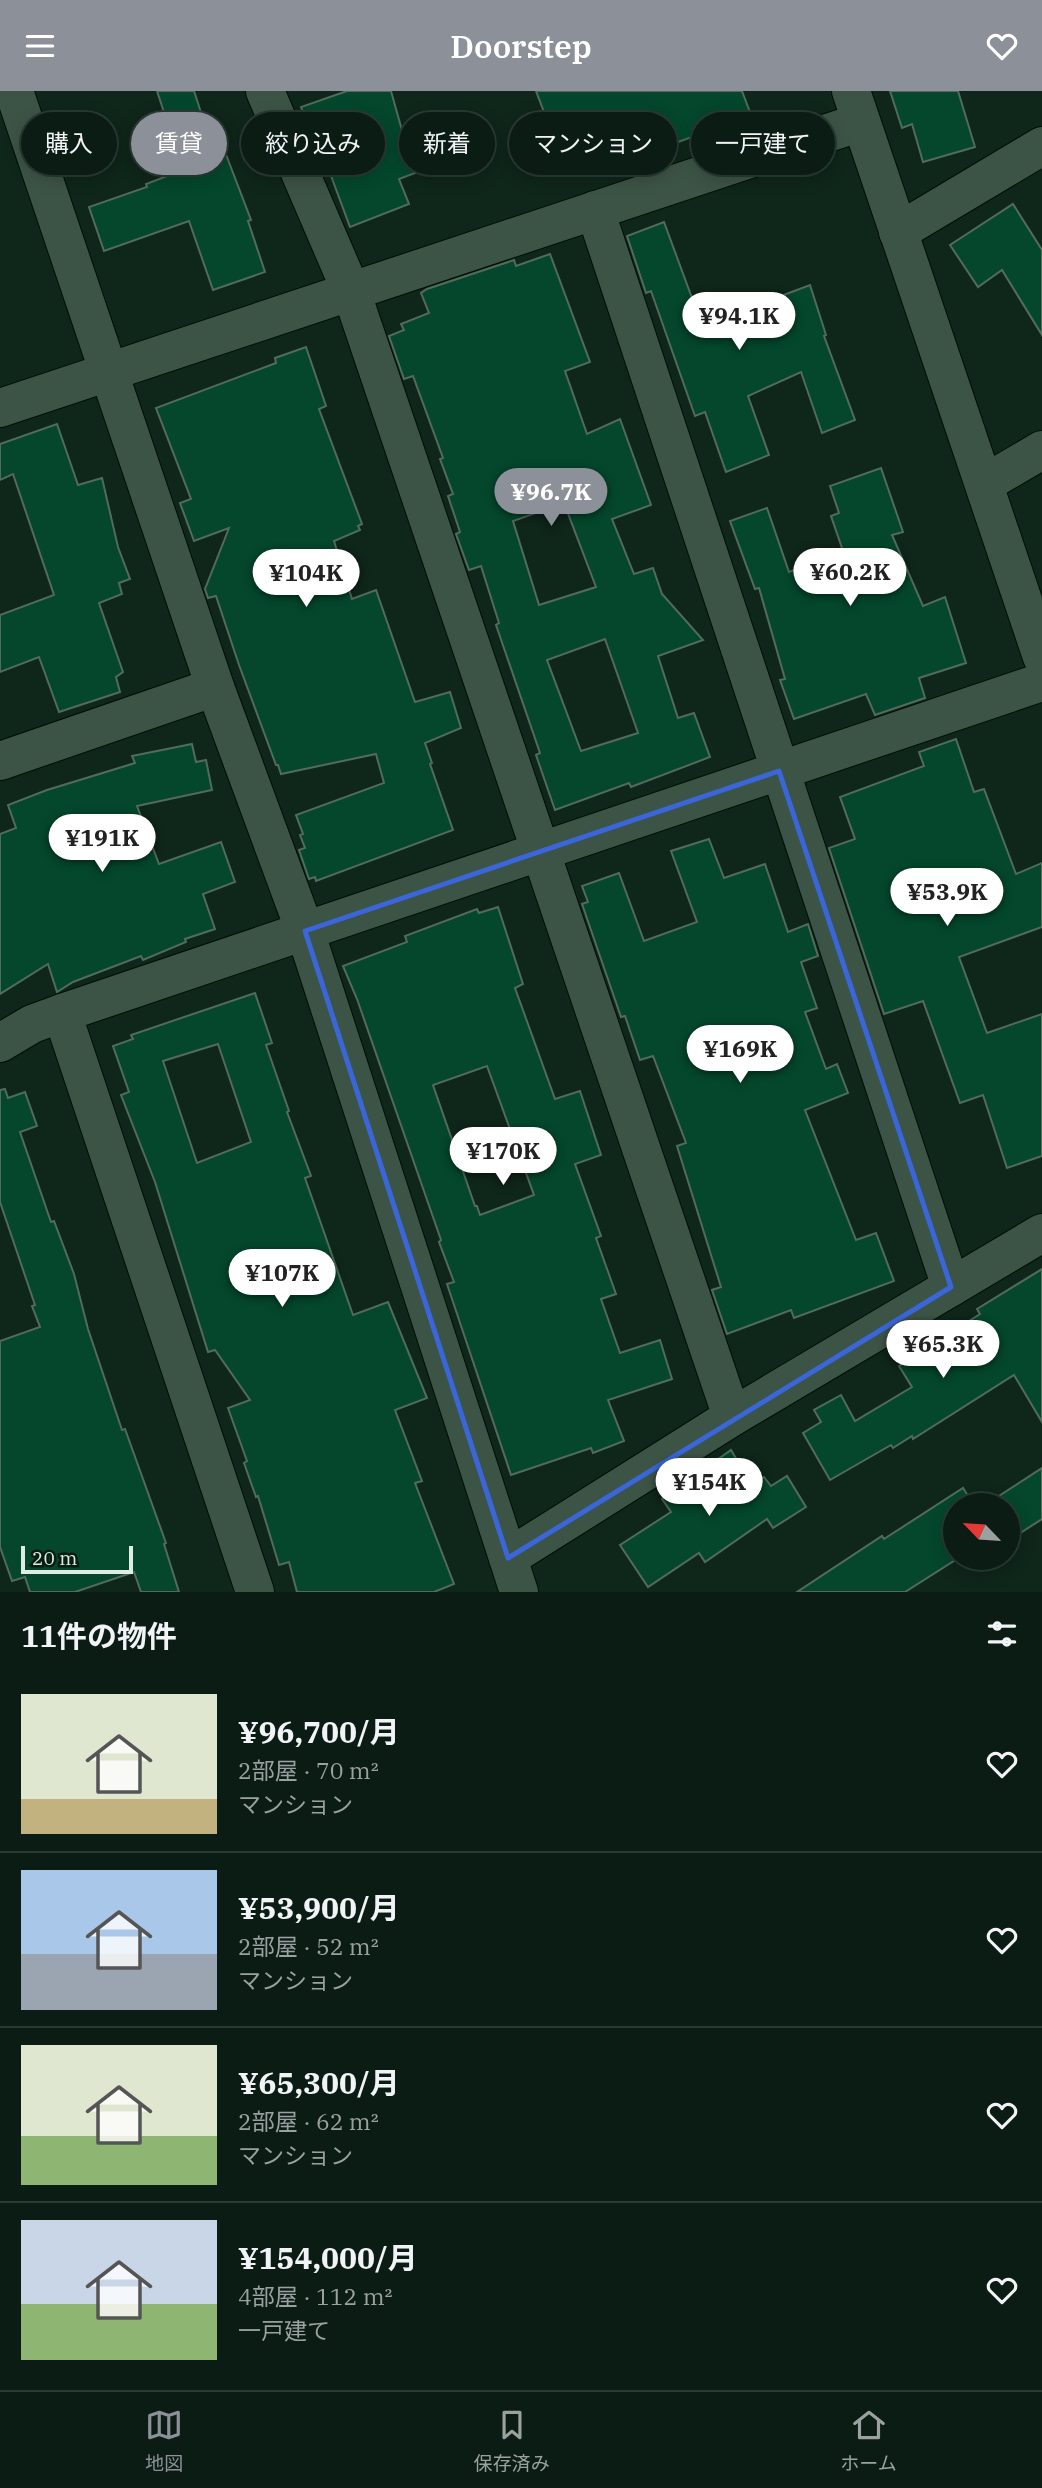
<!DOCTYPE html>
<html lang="ja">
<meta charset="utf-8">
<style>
:root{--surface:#0b1c14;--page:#192922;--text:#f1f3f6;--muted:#9aa1a0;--line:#2b3a34;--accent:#8c9099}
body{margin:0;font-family:"IBM Plex Serif","Noto Sans JP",serif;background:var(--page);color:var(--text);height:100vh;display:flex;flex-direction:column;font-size:26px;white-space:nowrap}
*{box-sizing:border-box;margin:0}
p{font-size:23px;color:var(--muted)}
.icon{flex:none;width:38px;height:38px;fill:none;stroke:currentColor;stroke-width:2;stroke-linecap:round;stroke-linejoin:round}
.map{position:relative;height:1501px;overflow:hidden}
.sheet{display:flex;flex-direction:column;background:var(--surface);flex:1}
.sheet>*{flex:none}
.top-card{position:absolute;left:21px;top:21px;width:1001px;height:63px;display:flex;gap:14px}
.needle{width:46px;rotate:295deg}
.tools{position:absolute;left:943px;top:1402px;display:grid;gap:14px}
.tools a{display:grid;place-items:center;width:77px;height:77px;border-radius:50%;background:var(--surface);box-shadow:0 4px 18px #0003,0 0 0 2px var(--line);font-size:35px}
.scale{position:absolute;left:21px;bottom:18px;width:112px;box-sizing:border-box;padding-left:7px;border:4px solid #dfede5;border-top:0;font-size:19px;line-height:24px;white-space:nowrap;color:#dfede5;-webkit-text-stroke:5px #061d11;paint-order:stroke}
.price{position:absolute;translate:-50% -60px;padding:0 16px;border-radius:24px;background:#fff;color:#222;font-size:23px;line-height:46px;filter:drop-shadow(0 2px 4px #0008)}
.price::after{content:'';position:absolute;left:50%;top:42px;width:21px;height:16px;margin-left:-10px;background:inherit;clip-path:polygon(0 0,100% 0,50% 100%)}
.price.selected{background:var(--accent);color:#fff}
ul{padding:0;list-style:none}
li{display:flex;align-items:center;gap:21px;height:175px;padding:0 21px}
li+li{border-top:2px solid var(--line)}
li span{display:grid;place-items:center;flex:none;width:196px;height:140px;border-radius:0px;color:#555}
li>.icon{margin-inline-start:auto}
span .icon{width:84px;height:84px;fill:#fffc;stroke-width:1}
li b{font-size:30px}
h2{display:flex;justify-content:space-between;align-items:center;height:84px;padding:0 21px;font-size:30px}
.chip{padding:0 24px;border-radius:32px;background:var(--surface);box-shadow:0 4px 18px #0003,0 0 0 2px var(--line);font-size:24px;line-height:63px}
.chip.selected{background:var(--accent);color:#fff}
header{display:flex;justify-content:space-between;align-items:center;height:91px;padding:0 21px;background:var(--accent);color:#fff;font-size:32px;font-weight:600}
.tabs{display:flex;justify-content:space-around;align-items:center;height:98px;border-top:2px solid var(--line);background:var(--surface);font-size:19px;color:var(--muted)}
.tabs a{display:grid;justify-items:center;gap:4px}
.tabs .selected{color:var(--accent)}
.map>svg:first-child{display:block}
</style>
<header><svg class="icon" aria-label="menu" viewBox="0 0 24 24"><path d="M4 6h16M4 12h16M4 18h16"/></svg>Doorstep<svg class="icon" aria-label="heart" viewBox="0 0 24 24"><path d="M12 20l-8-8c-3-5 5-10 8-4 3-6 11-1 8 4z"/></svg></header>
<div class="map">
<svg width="1042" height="1501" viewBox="0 0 1042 1501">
<rect width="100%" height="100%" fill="#0f261a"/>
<g fill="#04472c" stroke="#526b5d" stroke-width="2" fill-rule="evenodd">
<path d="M157 0H194L208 43 217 40 251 129 248 130 265 181 213 199 189 130 104 160 89 116 147 96 146 93 183 79Z"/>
<path d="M347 0H391L403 43 456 23 470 61 399 88 409 113 350 136 324 66 320 67 301 16Z"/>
<path d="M536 0H742L751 24 646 63 631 20 555 50Z"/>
<path d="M890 0H958L975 56 923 71 912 33 902 37Z"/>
<path d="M1013 113 1042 159V244L1002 179 978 196 950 154Z"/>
<path d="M664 131 692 207 699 205 709 232 810 194 826 244 824 245 855 329 822 342 801 281 748 305 769 364 726 381 705 321 695 325 651 200 646 202 627 145Z"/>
<path d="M550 163 590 271 565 280 587 343 620 328 651 414 612 428 634 483 653 477 662 503 703 549 658 565 678 627 694 622 710 666 631 696 629 692 555 719 536 664 540 662 496 534 499 532 481 475 469 479 456 443 460 441 448 405 453 403 440 368 443 367 413 285 404 288 389 245 404 239 401 233 429 222 421 202 427 198 514 169 516 175ZM564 412 596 496 539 514 513 430ZM605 548 638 642 581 660 547 569Z"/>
<path d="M306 256 326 315 319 318 362 433 358 435 360 439 334 450 352 508 376 499 415 611 450 601 461 637 425 652 432 672 430 673 453 739 316 790 315 786 309 788 299 759 305 757 300 744 303 743 296 724 384 692 376 663 281 683 278 674H276L239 574 216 505 208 507 205 498 229 437 194 450 180 412 191 408 156 317 276 272 275 267Z"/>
<path d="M57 333 78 394 102 387 118 456 130 488 119 492 122 503 99 512 123 581 116 586 120 601 59 621 39 566 0 581V524L54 504 13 383 0 389V353Z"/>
<path d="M881 377 903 441 892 444 923 515 945 506 966 572 919 587 925 607 875 624 866 603 794 628 780 589 785 588 759 497 755 498 730 430 767 417 789 481 843 460 831 425 839 422 830 395Z"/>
<path d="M956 648 974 701 984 698 1016 783 1042 772V836L959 866 987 942 1042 923V1065L1007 1077 983 1004 960 1012 923 910 884 923 829 757 855 748 840 706 924 675 919 661Z"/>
<path d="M192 653 196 671 206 669 212 699 137 715 159 773 221 751 235 791 203 803 215 838 185 848 186 851 143 869 141 865 73 891 57 901 48 873 0 903V743L16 737 8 714 47 699 135 672 132 665Z"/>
<path d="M709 748 724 787 765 773 788 841 808 833 818 865 801 871 817 917 805 921 826 978 837 973 848 1002 805 1019 856 1149 876 1142 894 1190 794 1227 791 1219 727 1243 712 1199 721 1196 677 1055 686 1052 653 965 640 969 625 925 621 926 582 813 588 811 582 795 619 782 644 850 697 831 671 760Z"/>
<path d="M498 816 523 893 515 897 555 1008 580 1000 601 1064 575 1073 601 1145 596 1147 616 1203 601 1208 620 1262 660 1249 672 1288 608 1309 624 1350 593 1362 591 1357 511 1384 447 1193 454 1191 439 1151 441 1149 357 908 343 875 407 851 405 845 477 818 479 822ZM487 975 534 1104 480 1124 477 1115H475L433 994Z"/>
<path d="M255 902 272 952 266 954 289 1020 287 1021 311 1085 305 1087 353 1224 388 1211 427 1307 395 1319 422 1390 415 1392 454 1493 434 1501H297L289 1471 279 1474 258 1405 256 1406 244 1372 247 1370 228 1317 250 1309 215 1259 208 1261 155 1091 121 1004 129 1001 113 955 133 948 131 944ZM218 953 251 1051 197 1072 163 970Z"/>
<path d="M5 998 8 1007 25 1001 37 1035 20 1041 51 1131 54 1130 74 1183 88 1238 122 1339 125 1338 166 1452 164 1453 179 1501H141L134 1481 75 1501H30L25 1486 12 1490 0 1456V1250L40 1236 32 1215 35 1214 0 1111V999Z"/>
<path d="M1042 1178V1331L1014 1284 913 1348 912 1345 893 1357 891 1354 830 1389 803 1342 821 1331 814 1319 841 1304 855 1330 912 1296 899 1275 980 1223 977 1218Z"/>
<path d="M731 1359 752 1394 764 1386 771 1395 787 1385 806 1416 773 1437 767 1428 705 1471 699 1462 648 1496 620 1454 671 1421 662 1408Z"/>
<path d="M1042 1377V1428L1008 1450V1414H985Z"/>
<path d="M963 1397 974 1414H956V1466H960L905 1501H797L882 1445 884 1448Z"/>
</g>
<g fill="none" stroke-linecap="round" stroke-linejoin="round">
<g stroke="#000f05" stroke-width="40">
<g id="minor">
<path d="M14 0 215 596 305 840 519 1501"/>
<path d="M265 0 351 200 732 1326"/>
<path d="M851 0 1042 566"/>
<path d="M595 119 951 1196"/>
<path d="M898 141 1042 55"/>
<path d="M0 317 861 31"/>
<path d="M984 393 1042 359"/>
<path d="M0 670 215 596"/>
<path d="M62 922 255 1501"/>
<path d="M0 952 32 933 62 922 1042 591"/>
<path d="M508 1467 732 1326 1042 1142"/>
</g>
</g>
<use href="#minor" stroke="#3c5446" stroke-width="38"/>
</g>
<path fill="none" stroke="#3a66da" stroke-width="5" stroke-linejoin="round" d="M779 680 951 1196 508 1467 305 840Z"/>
</svg>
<div class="tools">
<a><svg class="needle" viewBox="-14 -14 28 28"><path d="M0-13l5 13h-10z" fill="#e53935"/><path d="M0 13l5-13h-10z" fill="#9aa1a0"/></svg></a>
</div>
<div class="scale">20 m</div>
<b class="price" style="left:739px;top:261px">¥94.1K</b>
<b class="price selected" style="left:551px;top:437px">¥96.7K</b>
<b class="price" style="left:850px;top:517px">¥60.2K</b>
<b class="price" style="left:306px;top:518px">¥104K</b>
<b class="price" style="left:102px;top:783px">¥191K</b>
<b class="price" style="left:947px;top:837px">¥53.9K</b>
<b class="price" style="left:740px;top:994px">¥169K</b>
<b class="price" style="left:503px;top:1096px">¥170K</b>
<b class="price" style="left:282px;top:1218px">¥107K</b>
<b class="price" style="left:943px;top:1289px">¥65.3K</b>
<b class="price" style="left:709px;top:1427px">¥154K</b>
<div class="top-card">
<a class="chip">購入</a>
<a class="chip selected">賃貸</a>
<a class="chip">絞り込み</a>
<a class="chip">新着</a>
<a class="chip">マンション</a>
<a class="chip">一戸建て</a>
</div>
</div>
<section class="sheet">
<h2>11件の物件<svg class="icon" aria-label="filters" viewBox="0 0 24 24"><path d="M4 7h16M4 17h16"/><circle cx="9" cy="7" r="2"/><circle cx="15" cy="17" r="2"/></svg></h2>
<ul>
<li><span style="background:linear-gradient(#dfe7d0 75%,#c2b280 0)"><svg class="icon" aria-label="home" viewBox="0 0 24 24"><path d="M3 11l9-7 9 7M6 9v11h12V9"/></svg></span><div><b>¥96,700/月</b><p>2部屋 · 70 m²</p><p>マンション</p></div><svg class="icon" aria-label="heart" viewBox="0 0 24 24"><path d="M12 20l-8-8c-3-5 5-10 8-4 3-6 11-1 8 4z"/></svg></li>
<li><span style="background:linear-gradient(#a9c7e8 60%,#9aa5b1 0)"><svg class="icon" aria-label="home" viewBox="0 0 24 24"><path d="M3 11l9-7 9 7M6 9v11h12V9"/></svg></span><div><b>¥53,900/月</b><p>2部屋 · 52 m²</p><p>マンション</p></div><svg class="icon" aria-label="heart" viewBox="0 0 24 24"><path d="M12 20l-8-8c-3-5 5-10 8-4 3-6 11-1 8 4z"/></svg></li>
<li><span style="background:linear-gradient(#dfe7d0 65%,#8fb573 0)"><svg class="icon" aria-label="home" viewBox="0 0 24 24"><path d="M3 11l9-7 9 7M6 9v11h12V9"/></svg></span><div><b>¥65,300/月</b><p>2部屋 · 62 m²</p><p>マンション</p></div><svg class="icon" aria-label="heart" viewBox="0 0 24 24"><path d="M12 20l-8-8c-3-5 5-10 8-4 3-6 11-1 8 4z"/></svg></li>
<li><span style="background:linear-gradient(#c9d6e8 60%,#8fb573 0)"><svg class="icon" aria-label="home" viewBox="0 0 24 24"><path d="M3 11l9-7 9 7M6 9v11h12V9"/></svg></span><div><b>¥154,000/月</b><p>4部屋 · 112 m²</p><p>一戸建て</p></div><svg class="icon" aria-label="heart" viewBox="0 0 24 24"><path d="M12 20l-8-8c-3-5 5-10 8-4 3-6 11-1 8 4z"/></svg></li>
</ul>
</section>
<nav class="tabs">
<a class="selected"><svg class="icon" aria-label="map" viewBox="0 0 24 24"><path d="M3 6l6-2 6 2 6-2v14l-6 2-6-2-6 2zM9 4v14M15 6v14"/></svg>地図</a>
<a><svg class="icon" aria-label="saved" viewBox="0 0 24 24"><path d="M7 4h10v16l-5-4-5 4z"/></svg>保存済み</a>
<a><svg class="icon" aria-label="home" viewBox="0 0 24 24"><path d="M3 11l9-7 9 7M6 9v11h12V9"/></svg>ホーム</a>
</nav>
